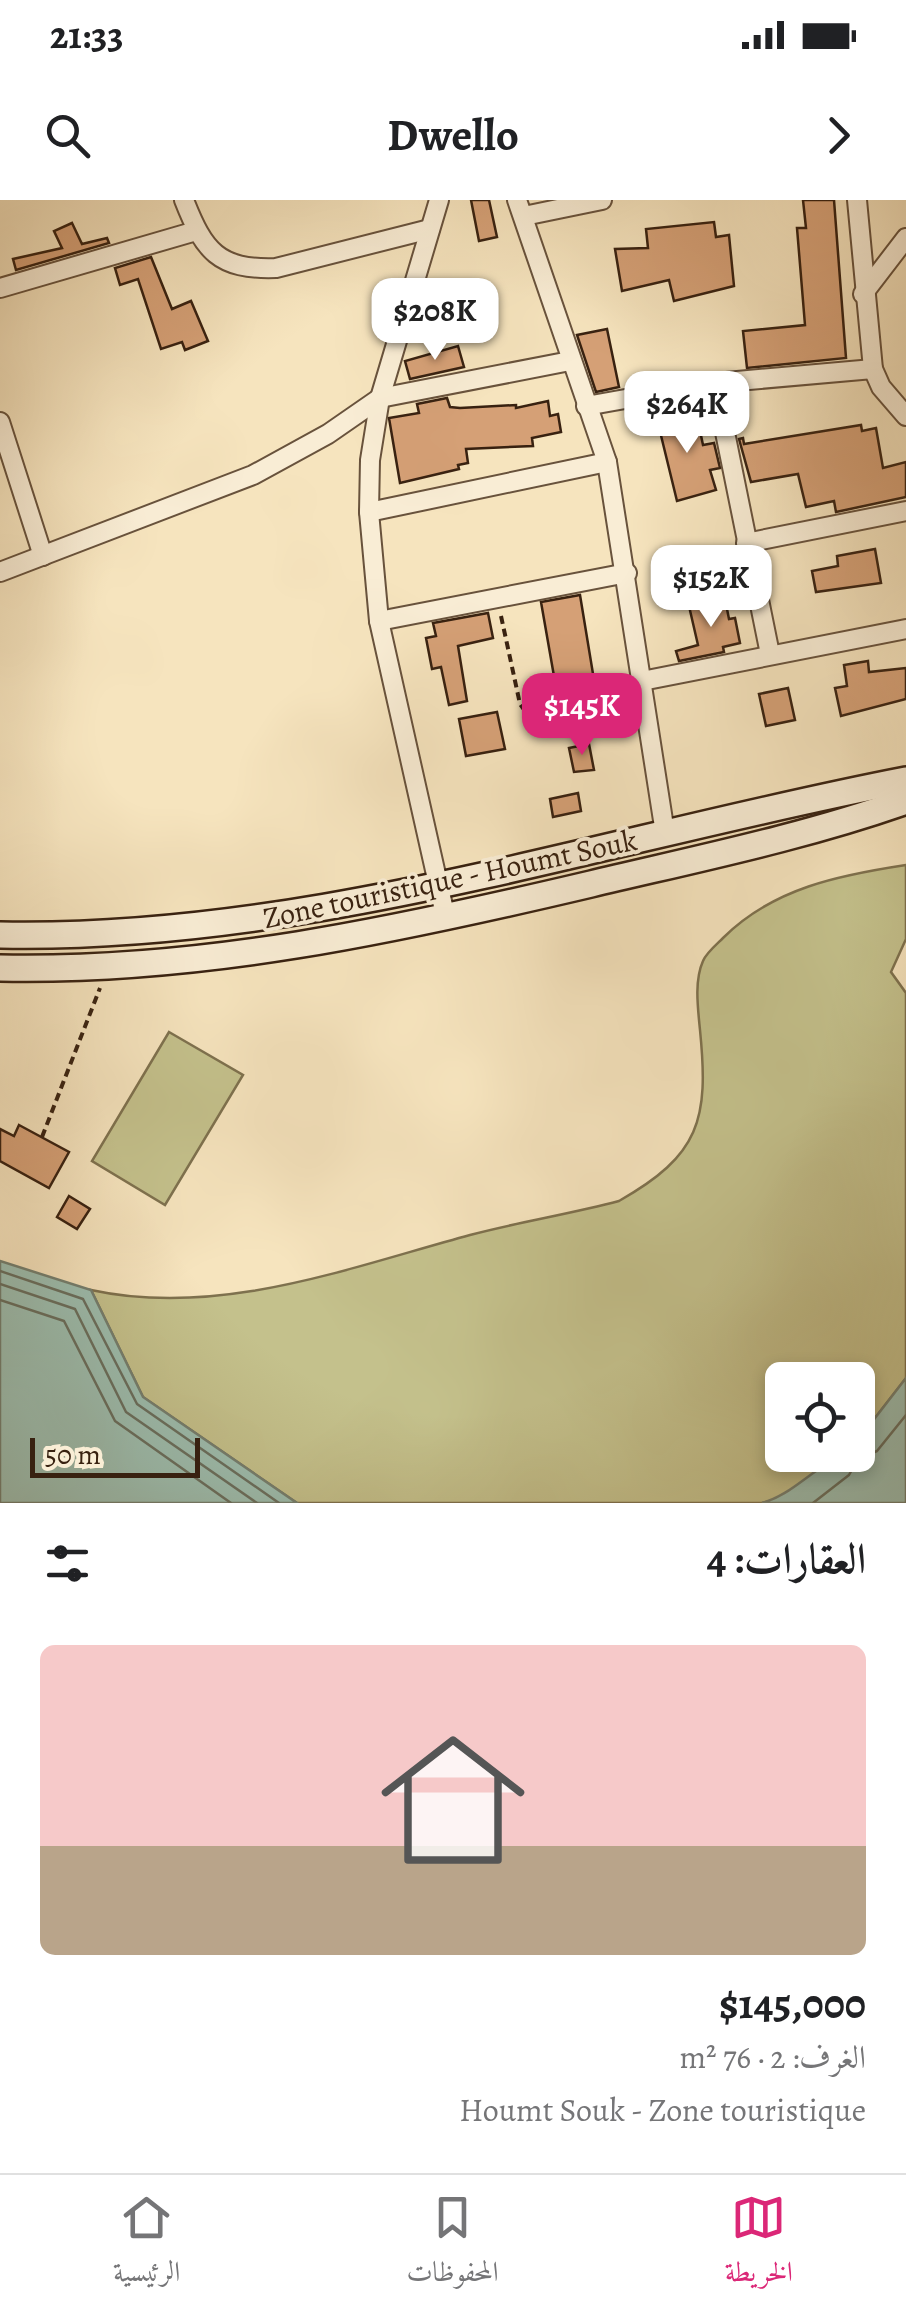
<!DOCTYPE html>
<html lang="ar">
<meta charset="utf-8">
<style>
:root{--surface:#fff;--page:#f6f6f6;--text:#202124;--muted:#757577;--line:#e0e0e0;--accent:#db2777}
body{margin:0;font-family:Alegreya,Amiri,serif;background:var(--page);color:var(--text);direction:rtl;height:100vh;display:flex;flex-direction:column;font-size:38px;white-space:nowrap}
*{box-sizing:border-box;margin:0}
p{font-size:32px;color:var(--muted)}
.icon{flex:none;width:55px;height:55px;fill:none;stroke:currentColor;stroke-width:2;stroke-linecap:round;stroke-linejoin:round}
.map{position:relative;height:1303px;overflow:hidden;direction:ltr}
.drawer{display:flex;flex-direction:column;background:var(--surface);flex:1}
.drawer>*{flex:none}
.fabs{position:absolute;left:765px;top:1162px;display:grid;gap:20px}
.fabs a{display:grid;place-items:center;width:110px;height:110px;border-radius:15px;background:var(--surface);box-shadow:0 5px 15px #0003;font-size:50px}
.scale{position:absolute;left:30px;bottom:25px;width:170px;box-sizing:border-box;padding-left:10px;border:5px solid #382110;border-top:0;font-size:28px;line-height:35px;white-space:nowrap;color:#382110;-webkit-text-stroke:8px #f9edd5;paint-order:stroke}
.price{position:absolute;translate:-50% -85px;padding:0 22px;border-radius:20px;background:#fff;color:#222;font-size:32px;line-height:65px;filter:drop-shadow(0 2px 5px #0008)}
.price::after{content:'';position:absolute;left:50%;top:60px;width:30px;height:22px;margin-left:-15px;background:inherit;clip-path:polygon(0 0,100% 0,50% 100%)}
.price.active{background:var(--accent);color:#fff}
ul{padding:0;list-style:none}
li{display:grid;align-content:center;gap:20px;height:530px;padding:0 40px}
li+li{border-top:2px solid var(--line)}
li span{display:grid;place-items:center;height:310px;border-radius:15px;color:#555}
li>.icon{margin-inline-start:auto}
span .icon{width:180px;height:180px;fill:#fffc;stroke-width:1}
li b{font-size:42px}
h2{display:flex;justify-content:space-between;align-items:center;height:120px;padding:0 40px;font-size:42px}
.status{display:flex;justify-content:space-between;align-items:center;height:70px;padding:0 50px;background:var(--surface);direction:ltr}
.status svg{height:28px;fill:currentColor}
header{display:flex;justify-content:space-between;align-items:center;height:130px;padding:0 40px;background:var(--surface);font-size:45px;font-weight:700}
.tab-bar{display:flex;justify-content:space-around;align-items:center;height:140px;border-top:2px solid var(--line);background:var(--surface);font-size:28px;color:var(--muted)}
.tab-bar a{display:grid;justify-items:center;gap:5px}
.tab-bar .active{color:var(--accent)}
.map>svg:first-child{display:block}
</style>
<div class="status"><b>21:33</b><svg viewBox="0 0 49 12"><path d="M0 12V9h3v3zM5 12V6h3v6zM10 12V3h3v9zM15 12V0h3v12zM26 1h20v11H26zM47 4h2v5h-2z"/></svg></div>
<header><svg class="icon" aria-label="forward" viewBox="0 0 24 24"><path d="M9 5l7 7-7 7"/></svg>Dwello<svg class="icon" aria-label="search" viewBox="0 0 24 24"><circle cx="10" cy="10" r="6"/><path d="M15 15l6 6"/></svg></header>
<div class="map">
<svg width="906" height="1303" viewBox="0 0 906 1303">
<rect width="100%" height="100%" fill="#f6e4be"/>
<filter id="stains"><feTurbulence type="fractalNoise" baseFrequency=".002" numOctaves="4"/><feColorMatrix values="0 0 0 0 .2 0 0 0 0 .09 0 0 0 0 .02 0 0 0 .5 -.17"/></filter>
<radialGradient id="worn" r=".72"><stop offset=".6" stop-color="#630" stop-opacity="0"/><stop offset="1" stop-color="#630" stop-opacity=".3"/></radialGradient>
<g fill="#c4c18c" stroke="#7e714e" stroke-width="2.5">
<path d="M906 665V739L891 772 906 793V1178L858 1240V1180H782V1255H839L784 1297 762 1303H297L143 1197 91 1090C219 1118 348 1068 470 1035 519 1022 570 1014 619 1001 700 955 709 920 700 830 698 809 694 781 703 761 706 753 717 744 723 738 773 688 840 675 906 665Z"/>
<path d="M169 832 243 875 165 1005 92 961Z"/>
</g>
<g fill="#9dbfb1" stroke="#758071" stroke-width="2.5">
<path d="M0 1061 91 1090 143 1197 297 1303H0Z"/>
<path d="M906 1178V1303H762C799 1293 821 1255 858 1255V1240Z"/>
</g>
<g fill="none" stroke-linecap="round" stroke-linejoin="round">
<g stroke="#6a7060" stroke-width="2.5">
<path d="M0 1071 83 1099 137 1204 279 1303"/>
<path d="M0 1084 75 1109 126 1212 257 1303"/>
<path d="M0 1100 64 1121 115 1221 231 1303"/>
<path d="M813 1303 849 1275 858 1259 877 1251 906 1215"/>
</g>
</g>
<g fill="#d5a076" stroke="#382110" stroke-width="2.5">
<path d="M471 0H489L497 37 479 41Z"/>
<path d="M803 0H834L846 158 747 168 743 131 805 125 797 28H806Z"/>
<path d="M714 22 716 37 729 35 734 86 674 101 669 80 622 91 615 49 648 48 646 29Z"/>
<path d="M72 23 82 44 107 38 109 43 16 70 13 59 62 48 54 31Z"/>
<path d="M151 57 172 109 191 101 208 141 185 150 182 142 161 149 138 79 120 85 115 68Z"/>
<path d="M607 129 619 187 596 192 577 135Z"/>
<path d="M458 146 464 167 410 179 405 161Z"/>
<path d="M447 198 450 207 460 208 516 205V208L548 201 550 216 558 214 561 232 532 238 533 246 466 249 468 263 458 265 459 269 400 283 389 218 419 213 417 204Z"/>
<path d="M681 209 684 224 698 221 703 245 714 243 720 268 710 270 716 290 677 301 656 215Z"/>
<path d="M861 225 862 231 876 228 883 268 906 262V297L836 312 834 301 806 307 798 274 751 282 739 239 743 238 744 244Z"/>
<path d="M875 349 881 383 816 392 812 371 838 366 837 356Z"/>
<path d="M580 395 596 492 558 499 541 402Z"/>
<path d="M725 399 729 419 735 418 740 443 723 447 724 452 679 461 676 451 698 445 689 406Z"/>
<path d="M488 413 493 438 458 446 467 501 449 505 441 467 432 469 426 438 436 436 433 423Z"/>
<path d="M868 461 869 472 906 468V499L841 516 835 488 847 486 844 465Z"/>
<path d="M788 488 795 520 766 526 759 494Z"/>
<path d="M497 512 505 549 466 556 459 519Z"/>
<path d="M589 544 594 570 574 572 569 548Z"/>
<path d="M578 593 581 611 553 617 550 599Z"/>
<path d="M19 925 69 952 49 988 0 961V929L14 936Z"/>
<path d="M69 996 90 1009 77 1029 57 1017Z"/>
</g>
<g fill="none" stroke-linecap="round" stroke-linejoin="round">
<g stroke="#68523c" stroke-width="22">
<g id="minor">
<path d="M184 0C204 51 218 70 276 68L430 29"/>
<path d="M439 0 380 198 370 260 369 312 379 421 446 719"/>
<path d="M517 0 607 262 665 633"/>
<path d="M857 0 873 169 881 187 906 216"/>
<path d="M524 16 602 0"/>
<path d="M0 88 196 31"/>
<path d="M863 94 906 38"/>
<path d="M715 183 770 454"/>
<path d="M586 206 715 183 873 169"/>
<path d="M0 222 43 356"/>
<path d="M369 312 607 262"/>
<path d="M746 343 906 311"/>
<path d="M0 372 253 275 328 234 380 198 570 161"/>
<path d="M379 421 627 373"/>
<path d="M642 481 906 429"/>
</g>
</g>
<g stroke="#382110" stroke-width="30">
<g id="secondary">
<path d="M0 735C309 741 605 638 906 580"/>
<path d="M0 768C202 772 396 730 591 684 696 659 804 637 906 601"/>
</g>
</g>
<g stroke="#382110" stroke-width="4" stroke-dasharray="8 5" stroke-linecap="butt">
<path d="M501 416 520 504 530 518 627 504"/>
<path d="M42 937 100 788"/>
</g>
<use href="#minor" stroke="#f9edd5" stroke-width="18"/>
<use href="#secondary" stroke="#f9edd5" stroke-width="25"/>
</g>
<g text-anchor="middle" stroke-width="8" stroke-linejoin="round" paint-order="stroke">
<g font-size="30" fill="#382110" stroke="#f9edd5">
<text transform="translate(450 679) rotate(-12)" y="10">Zone touristique - Houmt Souk</text>
</g>
</g>
<rect width="100%" height="100%" filter="url(#stains)"/>
<rect width="100%" height="100%" fill="url(#worn)"/>
</svg>
<div class="fabs">
<a><svg class="icon" aria-label="locate" viewBox="0 0 24 24"><circle cx="12" cy="12" r="6"/><path d="M12 2v4M12 18v4M2 12h4M18 12h4"/></svg></a>
</div>
<div class="scale">50 m</div>
<b class="price" style="left:435px;top:163px">$208K</b>
<b class="price" style="left:687px;top:256px">$264K</b>
<b class="price" style="left:711px;top:430px">$152K</b>
<b class="price active" style="left:582px;top:558px">$145K</b>
</div>
<section class="drawer">
<h2>العقارات: 4<svg class="icon" aria-label="filters" viewBox="0 0 24 24"><path d="M4 7h16M4 17h16"/><circle cx="9" cy="7" r="2"/><circle cx="15" cy="17" r="2"/></svg></h2>
<ul>
<li><span style="background:linear-gradient(#f6c9c9 65%,#b9a48a 0)"><svg class="icon" aria-label="home" viewBox="0 0 24 24"><path d="M3 11l9-7 9 7M6 9v11h12V9"/></svg></span><div><b>$145,000</b><p>الغرف: 2 · 76 m²</p><p>Houmt Souk - Zone touristique</p></div></li>
</ul>
</section>
<nav class="tab-bar">
<a class="active"><svg class="icon" aria-label="map" viewBox="0 0 24 24"><path d="M3 6l6-2 6 2 6-2v14l-6 2-6-2-6 2zM9 4v14M15 6v14"/></svg>الخريطة</a>
<a><svg class="icon" aria-label="saved" viewBox="0 0 24 24"><path d="M7 4h10v16l-5-4-5 4z"/></svg>المحفوظات</a>
<a><svg class="icon" aria-label="home" viewBox="0 0 24 24"><path d="M3 11l9-7 9 7M6 9v11h12V9"/></svg>الرئيسية</a>
</nav>
